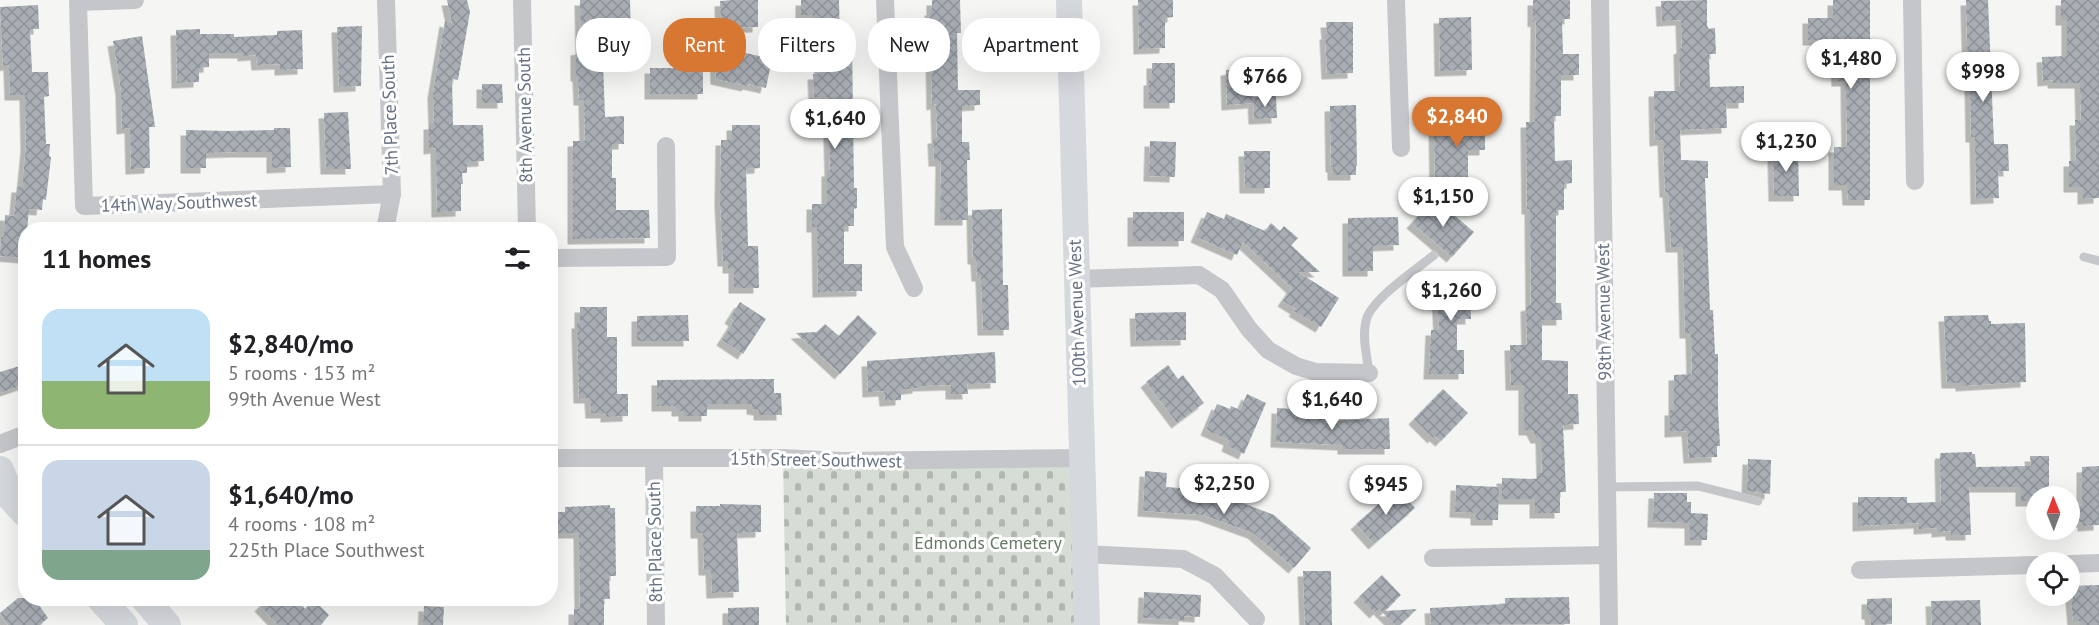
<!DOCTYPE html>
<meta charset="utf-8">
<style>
:root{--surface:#fff;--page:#f2f2f2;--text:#202124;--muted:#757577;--line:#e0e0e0;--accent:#d87731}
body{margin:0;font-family:"PT Sans",sans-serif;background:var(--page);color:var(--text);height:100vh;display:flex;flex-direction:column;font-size:22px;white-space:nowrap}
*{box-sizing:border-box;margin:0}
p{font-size:20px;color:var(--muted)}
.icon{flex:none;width:33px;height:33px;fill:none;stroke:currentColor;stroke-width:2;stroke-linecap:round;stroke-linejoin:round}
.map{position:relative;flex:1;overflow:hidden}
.details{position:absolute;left:18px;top:222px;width:540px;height:384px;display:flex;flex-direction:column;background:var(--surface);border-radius:24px;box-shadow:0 6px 24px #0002}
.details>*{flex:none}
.guide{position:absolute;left:576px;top:18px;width:570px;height:54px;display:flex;gap:12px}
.needle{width:39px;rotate:359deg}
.buttons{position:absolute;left:2026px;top:486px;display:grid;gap:12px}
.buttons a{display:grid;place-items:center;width:54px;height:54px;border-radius:50%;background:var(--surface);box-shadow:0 6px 24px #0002;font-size:30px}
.price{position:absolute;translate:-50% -51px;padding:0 14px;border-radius:21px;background:#fff;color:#222;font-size:20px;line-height:39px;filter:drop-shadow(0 2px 3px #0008)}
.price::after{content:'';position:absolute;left:50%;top:36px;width:18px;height:14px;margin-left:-9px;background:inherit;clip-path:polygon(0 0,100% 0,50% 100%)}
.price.active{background:var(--accent);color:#fff}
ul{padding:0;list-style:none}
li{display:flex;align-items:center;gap:18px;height:150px;padding:0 24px}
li+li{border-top:2px solid var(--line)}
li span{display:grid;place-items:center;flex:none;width:168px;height:120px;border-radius:18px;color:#555}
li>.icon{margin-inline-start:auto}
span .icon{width:72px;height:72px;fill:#fffc;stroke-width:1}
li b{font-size:26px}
h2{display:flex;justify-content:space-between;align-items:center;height:72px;padding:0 24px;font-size:26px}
.pill{padding:0 21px;border-radius:24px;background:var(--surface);box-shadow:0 6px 24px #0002;font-size:21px;line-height:54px}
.pill.active{background:var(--accent);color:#fff}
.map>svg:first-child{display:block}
</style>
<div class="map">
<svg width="2099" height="625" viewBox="0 0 2099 625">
<defs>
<pattern id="cemetery-stones" width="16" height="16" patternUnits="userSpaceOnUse" patternTransform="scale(1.5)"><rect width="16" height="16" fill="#d6ddd4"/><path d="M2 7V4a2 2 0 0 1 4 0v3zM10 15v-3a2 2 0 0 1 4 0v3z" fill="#b1b8b1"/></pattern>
<pattern id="building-cross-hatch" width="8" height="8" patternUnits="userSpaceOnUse" patternTransform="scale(1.5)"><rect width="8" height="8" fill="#a9aeb5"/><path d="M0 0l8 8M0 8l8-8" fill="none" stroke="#8d9299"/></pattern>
<filter id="shadow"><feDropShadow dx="-5.5" dy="5.5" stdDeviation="0" flood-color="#0004"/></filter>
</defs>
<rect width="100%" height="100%" fill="#f5f6f3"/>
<path fill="url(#cemetery-stones)" d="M783 458H1081L1086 625H786Z"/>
<g fill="url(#building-cross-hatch)" filter="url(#shadow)">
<path d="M447 0H467L470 12 458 80 452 79 453 125H483L484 161 467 162V173H462L463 184H461V211L437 212 436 148 429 149V124H434L433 93 445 21 452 23Z"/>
<path d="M580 0H630L631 35H611V62H603L605 117 624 116V144H612V178H616V210H649L650 238 573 239V141H585L584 100H579L578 76H576V50L581 49Z"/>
<path d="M733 0H758V27L721 28 720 1Z"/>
<path d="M801 0H839L840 40H852L854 188H857V208L854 209V226H844V264H862V291L818 292 817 227H812V204H827V171H830L828 97H814L813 74H820L819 32H813V15H801Z"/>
<path d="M932 0H960L961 33H957L958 90H980V105L962 106V142H969L970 160H967L968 220H940L941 161H934L933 138H937L936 104 932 105 930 10H932Z"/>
<path d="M1138 0H1173V17L1165 18V48L1139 49Z"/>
<path d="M1533 0H1570V19H1564L1562 21 1563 54H1579V75H1561V116H1554L1555 161 1572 160V183L1564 184V210H1556V303H1561L1562 320H1542V360L1568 361V394H1578L1579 424 1563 425 1566 492H1560V513H1535V499H1502V478L1537 479V473H1542L1541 438H1536L1532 430H1524V385H1511L1510 345H1527L1526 306 1531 305 1530 209H1527L1526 122H1535L1536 21 1533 22Z"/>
<path d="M1707 0V26L1709 29 1715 28 1716 54H1709L1710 87 1744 86V103H1726L1727 128 1680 130 1681 160 1708 161V178H1705L1710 310H1713L1715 354H1718V408L1720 446H1717V457L1689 458 1687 431 1670 432V410H1674V375L1692 374 1691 333H1685L1683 247H1671L1668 192H1665L1663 140 1655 141 1654 91H1677V87H1680L1679 49 1682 48 1681 20 1662 21 1661 1Z"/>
<path d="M1833 0H1870V200H1848L1847 185H1834V147H1847L1846 81H1837L1835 40H1808V18H1833Z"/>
<path d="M1966 0H1988L1994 144H2008L2009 171H1998L1999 198 1976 199 1975 137H1971L1970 79H1968Z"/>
<path d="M2061 0H2099V198L2083 199V187H2069V161H2076L2075 120H2081L2080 83H2053V80L2043 81 2042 57 2067 56V20H2061Z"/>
<path d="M38 5 39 29H30L32 72H48L49 96 44 97 46 144H50L49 156 51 157 46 200 43 199 42 210 29 209 27 230H26V258L0 256 1 237H4L5 215 14 216 17 187H22L26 146 25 95H10L9 65 3 66 0 7Z"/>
<path d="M1471 17 1472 70 1440 71 1439 18Z"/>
<path d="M1326 22H1353V73L1327 74 1325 34H1327Z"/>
<path d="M362 26 361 86 339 87 337 27Z"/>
<path d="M200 29V34H234V37L277 35V31L302 30 303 69 280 70V64L257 65 256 55 243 56V53H209V67L199 68V82L177 83 176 30Z"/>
<path d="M142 36 155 127H149L150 168 131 169 130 128 122 129 121 90 113 41Z"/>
<path d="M715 46 772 59 766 88 748 84 747 86 716 79Z"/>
<path d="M1152 63H1175V103H1149V80H1152Z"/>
<rect x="650" y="68" width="53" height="26"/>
<path d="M1252 68 1253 103 1227 105 1226 70Z"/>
<path d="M482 84H502L503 103H482Z"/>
<path d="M1276 96 1277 118 1254 119 1253 97Z"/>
<path d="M1356 105 1357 166H1356V175H1333V167H1331L1330 106Z"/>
<path d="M348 112 351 169H326L324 113Z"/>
<path d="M1461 116H1485V150H1468V185L1435 186 1434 120H1461Z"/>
<path d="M732 125H760V168L746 169 748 246H758L759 288H734V268H728V261H723L720 201 721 140H732Z"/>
<path d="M274 128H290L291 167 272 168V152H236L206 153V168H186V130L227 131 274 130Z"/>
<path d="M1150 141 1176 142 1175 177 1149 176Z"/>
<path d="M1244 151H1270V188H1245Z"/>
<path d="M1773 151H1798L1799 196H1774Z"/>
<path d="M1434 198 1474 232 1452 257 1412 223Z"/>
<path d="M1002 209 1003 285H1008L1009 330H983L981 276H977L976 259H973L972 210Z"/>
<rect x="1133" y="212" width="51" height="29"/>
<path d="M1207 212 1224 219 1226 214 1265 231 1271 223 1280 231 1284 226 1298 238 1291 245 1320 272H1298L1339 298 1321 327 1294 311 1296 309 1283 301 1292 288 1243 242 1237 255 1196 237Z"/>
<path d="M1398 217 1399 245 1373 246V271H1348V218Z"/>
<path d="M1476 274V293H1470L1471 319H1457V350H1464V374H1429L1431 330H1439L1436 275Z"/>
<path d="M740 302 766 319 743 354 722 340 734 321 730 318Z"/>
<path d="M580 307H607V337H617V394H628V416L606 417V413H591L590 398H579L577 323H580Z"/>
<path d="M1186 312V340L1136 341 1135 313Z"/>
<path d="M688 315 689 341H637V316Z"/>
<path d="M858 315 877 333 840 374 796 333 817 332 825 324 839 336Z"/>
<path d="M1988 315 1989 321H1991V324L2025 323 2026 382 1961 386V383H1947L1944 316Z"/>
<path d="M995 352 996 383 967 384 968 394H951V385L918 386V388L901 390V400L885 401 884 391 868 392 867 361Z"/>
<path d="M26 364V384L0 393V372Z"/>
<path d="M1168 365 1178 379 1183 375 1204 403 1177 423 1146 382Z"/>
<path d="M774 379V393H781L782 415H759V410L752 409V404H707V416H684V411H677V406H657V380Z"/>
<path d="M1443 389 1468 413 1441 441 1435 436 1433 438 1414 419Z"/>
<path d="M1247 394 1266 403 1244 454 1227 446 1229 440 1206 430 1217 404 1230 409 1231 406 1240 410Z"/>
<path d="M1277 408 1312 410V416L1328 417V421L1389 418 1390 449H1343V445L1276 442Z"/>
<path d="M1972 452V454H1975L1976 467 2031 466 2030 456H2049V496H2037V501H2021V487H1969L1971 535H1951V531L1937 532V528L1919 529V523L1858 526V497H1907V503L1941 502 1940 455 1941 453Z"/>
<path d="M1748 459 1771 460 1770 494 1747 491Z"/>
<path d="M2099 466V525L2083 526V522H2070V498L2082 506V467Z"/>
<path d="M1145 471 1167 473 1166 487 1209 490 1274 515 1311 548 1294 568 1253 533 1203 515 1143 511Z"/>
<path d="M1456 485 1499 487 1498 520H1476V513L1455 512Z"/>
<path d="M1397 488 1415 508 1374 544 1356 524Z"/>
<path d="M1654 493H1687V502H1691V513L1708 514 1707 540H1690V523L1653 522Z"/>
<path d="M720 504 761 505V532L737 533 739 592 712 593 711 570H704L703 533H696V506H720Z"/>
<path d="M610 505V508H615L616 576H609L610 599H604V625H574V609H580L579 533H558V512H565V507Z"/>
<path d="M1303 571H1331L1332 625H1305Z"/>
<path d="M1382 575 1401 595 1385 611 1417 609 1400 625H1395L1379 609 1375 613 1359 597Z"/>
<path d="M2099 585V625H2080V621H2073L2070 586Z"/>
<path d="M1144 592 1201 595 1200 617 1184 616V620L1143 618Z"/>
<path d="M1569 597 1570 624 1431 625 1430 608 1505 604V598Z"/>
<path d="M18 598H34L48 618 40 625H8L0 613Z"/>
<path d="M268 598H296L305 609 314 600 329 615 321 625H278L260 606Z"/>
<path d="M1892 598V624L1871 625 1870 614H1867V599Z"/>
<path d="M1980 600 1981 625H1932L1931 601Z"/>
<path d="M424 606 444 607 443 625H423Z"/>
<path d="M759 607V625H728V608Z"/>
</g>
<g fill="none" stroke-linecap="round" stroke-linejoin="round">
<g stroke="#c4c6ca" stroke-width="9">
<path d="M2084 257 2099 261"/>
<path d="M1369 373C1367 356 1362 337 1366 321 1370 300 1417 269 1434 255"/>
<path d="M1607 487 1698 486 1758 501"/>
</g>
<g stroke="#c4c6ca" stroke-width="18">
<path d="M135 0 78 2 84 206 392 194"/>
<path d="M522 0 527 230"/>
<path d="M885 0 895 247 914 288"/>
<path d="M1396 0 1401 148"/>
<path d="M1600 0 1609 625"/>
<path d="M1912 0 1915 181"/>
<path d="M385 230 392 194 386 0"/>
<path d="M550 258 667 257 666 146"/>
<path d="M1076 279 1199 275 1222 290 1249 329 1268 350 1296 366 1316 372 1369 373"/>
<path d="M0 444 26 434"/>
<path d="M550 458H783L843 461 1081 458"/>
<path d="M654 459 656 625"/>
<path d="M1085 554 1183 559 1215 576 1256 619"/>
<path d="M1433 558 1608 555"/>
<path d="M2070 564 2099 563"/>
<path d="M1860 570 2037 565"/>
</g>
<path stroke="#d5d8dc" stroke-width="26" d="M1069 0 1087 625"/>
<g stroke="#d5d8dc" stroke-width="28">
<path d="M0 470 12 499 26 514"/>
<path d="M100 598 124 625"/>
<path d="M144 598 167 625"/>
</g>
</g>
<g text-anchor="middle" stroke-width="6" stroke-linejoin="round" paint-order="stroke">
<g font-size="18" fill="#677182" stroke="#fff">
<text transform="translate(390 115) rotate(-92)" y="6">7th Place South</text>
<text transform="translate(525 115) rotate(-91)" y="6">8th Avenue South</text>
<text transform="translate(179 203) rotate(-2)" y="6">14th Way Southwest</text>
<text transform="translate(1604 312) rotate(-91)" y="6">98th Avenue West</text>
<text transform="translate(1077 313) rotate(-92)" y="6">100th Avenue West</text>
<text transform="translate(816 460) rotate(1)" y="6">15th Street Southwest</text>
<text transform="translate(655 542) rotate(-91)" y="6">8th Place South</text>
</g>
<g font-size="18" fill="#667a65" stroke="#fff">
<text x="988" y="549">Edmonds Cemetery</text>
</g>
</g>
</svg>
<div class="buttons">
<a><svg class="needle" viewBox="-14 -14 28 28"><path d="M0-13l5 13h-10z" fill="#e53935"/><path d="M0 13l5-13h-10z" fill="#757577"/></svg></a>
<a><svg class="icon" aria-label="locate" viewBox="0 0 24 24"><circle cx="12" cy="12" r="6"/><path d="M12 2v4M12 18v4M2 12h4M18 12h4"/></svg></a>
</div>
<b class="price" style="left:1851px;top:90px">$1,480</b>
<b class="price" style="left:1983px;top:103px">$998</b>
<b class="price" style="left:1265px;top:108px">$766</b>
<b class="price active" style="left:1457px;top:148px">$2,840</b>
<b class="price" style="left:835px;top:150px">$1,640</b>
<b class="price" style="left:1786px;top:173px">$1,230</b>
<b class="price" style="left:1443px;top:228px">$1,150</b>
<b class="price" style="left:1451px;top:322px">$1,260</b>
<b class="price" style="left:1332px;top:431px">$1,640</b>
<b class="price" style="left:1224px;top:515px">$2,250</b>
<b class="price" style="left:1386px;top:516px">$945</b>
<div class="guide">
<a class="pill">Buy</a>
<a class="pill active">Rent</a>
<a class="pill">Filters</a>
<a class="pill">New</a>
<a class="pill">Apartment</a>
</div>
<section class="details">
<h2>11 homes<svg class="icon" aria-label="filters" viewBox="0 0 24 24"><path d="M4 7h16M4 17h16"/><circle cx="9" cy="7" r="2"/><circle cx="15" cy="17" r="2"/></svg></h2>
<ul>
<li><span style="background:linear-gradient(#bfe0f5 60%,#8fb573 0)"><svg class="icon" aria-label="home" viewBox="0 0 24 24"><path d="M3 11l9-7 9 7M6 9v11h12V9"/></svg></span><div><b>$2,840/mo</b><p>5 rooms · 153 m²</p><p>99th Avenue West</p></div></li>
<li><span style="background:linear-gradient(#c9d6e8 75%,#7fa58c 0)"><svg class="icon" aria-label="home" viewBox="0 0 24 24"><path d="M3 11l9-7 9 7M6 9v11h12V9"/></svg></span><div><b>$1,640/mo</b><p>4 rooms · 108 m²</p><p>225th Place Southwest</p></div></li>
</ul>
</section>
</div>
